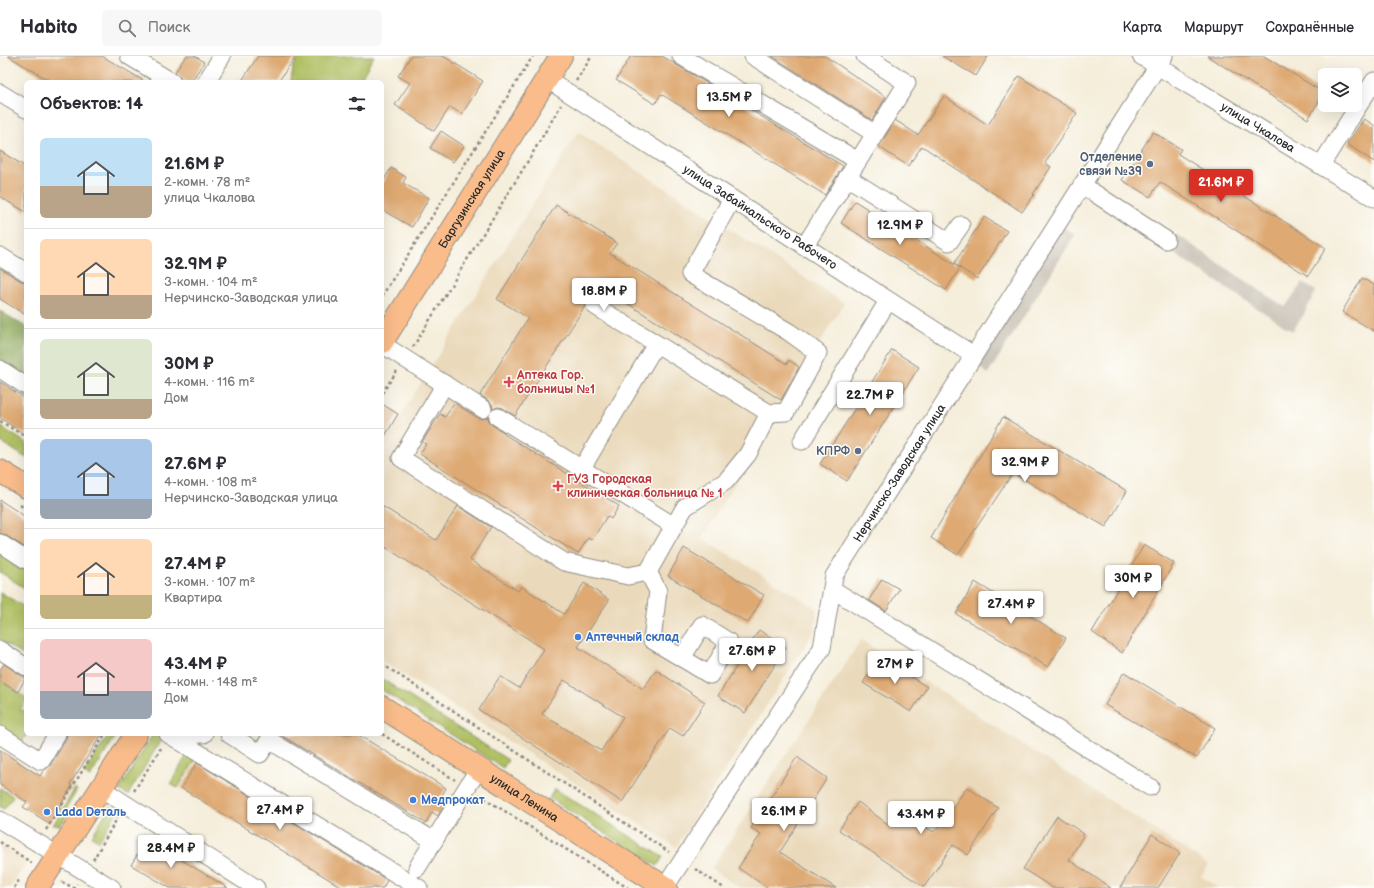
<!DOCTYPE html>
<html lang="ru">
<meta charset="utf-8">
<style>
:root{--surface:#fff;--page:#f7f7f7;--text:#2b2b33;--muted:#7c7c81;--line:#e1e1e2;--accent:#d93025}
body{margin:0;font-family:"Balsamiq Sans",sans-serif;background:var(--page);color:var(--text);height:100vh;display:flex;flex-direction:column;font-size:15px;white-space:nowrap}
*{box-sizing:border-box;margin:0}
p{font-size:13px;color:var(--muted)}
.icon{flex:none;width:22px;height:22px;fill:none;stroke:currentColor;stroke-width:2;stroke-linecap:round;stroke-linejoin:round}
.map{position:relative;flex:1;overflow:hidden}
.sheet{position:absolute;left:24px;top:24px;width:360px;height:656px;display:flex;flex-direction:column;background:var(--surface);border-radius:6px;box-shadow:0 4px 16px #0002}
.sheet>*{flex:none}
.fabs{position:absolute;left:1318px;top:12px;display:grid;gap:8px}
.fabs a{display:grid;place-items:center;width:44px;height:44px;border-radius:6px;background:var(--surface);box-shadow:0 4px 16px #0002;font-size:20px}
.price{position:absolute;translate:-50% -34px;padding:0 9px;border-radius:4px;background:#fff;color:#222;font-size:13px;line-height:26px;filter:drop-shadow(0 1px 2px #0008)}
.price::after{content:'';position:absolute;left:50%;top:24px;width:12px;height:9px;margin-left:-6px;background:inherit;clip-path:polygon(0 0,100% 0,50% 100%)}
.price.active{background:var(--accent);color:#fff}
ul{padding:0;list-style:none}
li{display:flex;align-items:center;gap:12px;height:100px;padding:0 16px}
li+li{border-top:1px solid var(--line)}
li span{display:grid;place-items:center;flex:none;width:112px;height:80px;border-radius:6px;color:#555}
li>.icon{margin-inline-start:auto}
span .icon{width:48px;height:48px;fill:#fffc;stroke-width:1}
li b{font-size:17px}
h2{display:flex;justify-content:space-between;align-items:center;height:48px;padding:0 16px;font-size:17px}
header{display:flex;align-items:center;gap:24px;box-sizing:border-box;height:56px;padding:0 20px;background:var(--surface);border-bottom:1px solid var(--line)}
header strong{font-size:19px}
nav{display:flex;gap:22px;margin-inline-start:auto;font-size:14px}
.search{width:280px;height:36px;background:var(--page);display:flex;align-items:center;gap:10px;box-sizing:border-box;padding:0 14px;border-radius:6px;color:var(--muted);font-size:15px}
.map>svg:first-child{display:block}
</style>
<header>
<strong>Habito</strong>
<div class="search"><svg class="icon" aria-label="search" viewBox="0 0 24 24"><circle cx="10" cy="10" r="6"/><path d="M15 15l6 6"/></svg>Поиск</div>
<nav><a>Карта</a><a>Маршрут</a><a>Сохранённые</a></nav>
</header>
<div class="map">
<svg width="1374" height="832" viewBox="0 0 1374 832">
<rect width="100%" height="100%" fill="#fdfcf7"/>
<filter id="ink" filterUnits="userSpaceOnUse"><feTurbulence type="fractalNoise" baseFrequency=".025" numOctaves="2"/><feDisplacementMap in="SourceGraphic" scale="8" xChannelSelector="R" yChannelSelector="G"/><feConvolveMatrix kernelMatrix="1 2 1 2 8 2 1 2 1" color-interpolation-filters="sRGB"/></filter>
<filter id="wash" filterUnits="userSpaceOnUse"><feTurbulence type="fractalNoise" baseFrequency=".012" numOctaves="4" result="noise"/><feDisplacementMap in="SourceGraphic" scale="16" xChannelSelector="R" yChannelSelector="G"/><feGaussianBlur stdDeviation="0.9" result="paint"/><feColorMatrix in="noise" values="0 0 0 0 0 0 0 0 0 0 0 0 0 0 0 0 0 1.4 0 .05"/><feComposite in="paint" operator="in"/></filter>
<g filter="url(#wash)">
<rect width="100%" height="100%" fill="#f5eedb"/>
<g fill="#ead9ba">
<path d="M578 76 844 247 702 482 816 552 815 574 676 791 382 605V374L389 378Z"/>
<path d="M861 584 1209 809 1201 820 1218 832H740L711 813Z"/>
<path d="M0 788 27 805 10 832H0Z"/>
</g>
<g fill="#cac3b8">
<path d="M1062 170 1075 179 988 318 975 307Z"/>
<path d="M1177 179 1285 251 1302 227 1316 235 1303 260 1292 275 1167 193Z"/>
</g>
<g fill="#afbf62" stroke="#6d7546">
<path d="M299 0H374L359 26H291L293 11Z"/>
<path d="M0 370 26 387V402L0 385Z"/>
<path d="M0 491 26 509V533L0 516Z"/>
<path d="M0 536 26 552V601L0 584Z"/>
<path d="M382 623 508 704 503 712 382 634Z"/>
<path d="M0 625 26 642V645L20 654 26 655 27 678 22 686 0 673Z"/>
<path d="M109 678H117L90 721 84 717Z"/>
<path d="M153 678 161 684 128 739 119 734Z"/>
<path d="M187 699 195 705 178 732 170 728Z"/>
<path d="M0 732 13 740 4 753 0 751Z"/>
<path d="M75 732 77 734 66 753 70 755 61 769H53Z"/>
<path d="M555 733 663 801 657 810 549 742Z"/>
<path d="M110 750 118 755 99 785 92 780Z"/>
</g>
<path fill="#8ba658" stroke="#5b6842" d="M0 255 26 271V326L0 308Z"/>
<g id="blocks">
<g fill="#dea972" fill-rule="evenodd">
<path d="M8 0H102L146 26H52Z"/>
<path d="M186 0H195L204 6 191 26H187L175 16Z"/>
<path d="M258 0H296L278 26H241Z"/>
<path d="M411 0H443L483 25 462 58 450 51 434 75 395 49 410 27 398 20Z"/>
<path d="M631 0H662L843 110 825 139 661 38 655 48 616 24Z"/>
<path d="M772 0H825L886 41 872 64Z"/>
<path d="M942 0H988L976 20Z"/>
<path d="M1207 0H1264L1324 37 1308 63Z"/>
<path d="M1019 20 1077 57 1045 107 1051 111 1033 138 1034 139 1022 156 922 90 908 110 879 91 895 64 918 79 944 40 988 69Z"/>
<path d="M1364 63 1374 69V106L1347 88Z"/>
<path d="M441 75 464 90 453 106 430 92Z"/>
<path d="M1153 76 1181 93 1178 98 1326 192 1308 220 1160 126 1150 141 1122 124Z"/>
<path d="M0 95 26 111V156L0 141Z"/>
<path d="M391 112 406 121 403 127 429 142 412 171 382 154V127Z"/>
<path d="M855 145 960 212 946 234 841 167Z"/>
<path d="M556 149 617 187 610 197 787 308 789 304 799 311 781 344 598 229 587 244 585 250 515 360 503 352 498 351 493 353 492 348 489 345 480 339 528 262 497 243Z"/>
<path d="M984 161 1007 175 977 223 954 208Z"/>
<path d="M0 212 21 225 26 226V259L0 243Z"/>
<path d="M1362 222 1374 229V275L1342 256Z"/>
<path d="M892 294 919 311 847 425 820 408Z"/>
<path d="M0 326 26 343V379L0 362Z"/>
<path d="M454 347 478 362 483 363 488 361 489 366 492 369 505 377 504 378 619 450 611 463 607 460 592 484 588 482 578 498 420 398 426 388 422 386 440 358 445 361Z"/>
<path d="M382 348 398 358 382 385Z"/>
<path d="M1003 361 1127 435 1106 471 1013 417 958 499 931 482Z"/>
<path d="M0 444 26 461V492L5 479 0 477Z"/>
<path d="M382 450 436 484 458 450 491 471 470 504 518 535 521 530 564 558 584 527 609 544 578 591 643 633 656 614 705 646 683 680 670 672 622 746 479 654 500 620 519 632 544 593 382 489ZM564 624 623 661 601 695 542 658Z"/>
<path d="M1144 489 1174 507 1122 597 1092 576Z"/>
<path d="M684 492 764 539 748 567 668 520Z"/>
<path d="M882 523 899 533 886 555 869 544Z"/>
<path d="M975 526 1066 582 1048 611 956 558Z"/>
<path d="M759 574 786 591 745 657 718 640Z"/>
<path d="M879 601 927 631 911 656 863 627Z"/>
<path d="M4 608 21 619 26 621 18 636 0 625V614Z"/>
<path d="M1124 616 1215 672 1197 702 1105 649Z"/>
<path d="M67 678H102L70 728 72 730 49 767 23 751 27 746 0 729V694L40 720 44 714 50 710 66 683Z"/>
<path d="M279 678H357L446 732 440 743 446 747 438 760 432 756 426 767Z"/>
<path d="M797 701 827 722 780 796 836 832H768L738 812 761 778 751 772Z"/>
<path d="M197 707 387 824 383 832H343L181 732Z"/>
<path d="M967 731 998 752 968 799 953 789 924 831 839 774 858 746 889 769 899 753 933 776 941 769Z"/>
<path d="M1057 760 1084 778 1069 804 1111 832H1053L1023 813Z"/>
<path d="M1152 778 1180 797 1158 832H1120Z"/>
<path d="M147 783 228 832H170L131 809Z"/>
</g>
</g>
</g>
<g filter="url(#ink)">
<use href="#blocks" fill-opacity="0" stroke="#908c83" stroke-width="1"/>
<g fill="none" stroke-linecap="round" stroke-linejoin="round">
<g stroke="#908c83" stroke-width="19">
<g id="minor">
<path d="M129 0 172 26"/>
<path d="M681 0 858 105"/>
<path d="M753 0 875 78"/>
<path id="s1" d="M1141 0 1374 142"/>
<path id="s2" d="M547 23 973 299"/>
<path d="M206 26 222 0"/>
<path d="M0 37 26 53"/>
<path d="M1321 109 1374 25"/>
<path d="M847 121 949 186 961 169"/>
<path d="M1082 129 1166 184"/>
<path d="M732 143 690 218 789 276 818 297 786 356 769 357"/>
<path d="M804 191 907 27 865 0"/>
<path d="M0 200 26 216"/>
<path d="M382 288 483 353"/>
<path d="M0 313 26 330"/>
<path d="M445 328 401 402 564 506 628 520 648 516 674 470"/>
<path d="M498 361 674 470 685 451 726 425 748 398 769 357 595 250"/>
<path d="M802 385 888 245"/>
<path d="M582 412 656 288"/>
<path d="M0 487 26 504"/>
<path d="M648 516 658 535 652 584 710 619 729 586 702 569 682 602"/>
<path d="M832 533 1150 731"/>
<path d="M0 594 26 611"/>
<path d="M168 678 419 832"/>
<path d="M229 678 260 698 269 684 434 785"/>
<path d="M0 679 41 705 57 678"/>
<path d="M170 679 204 678"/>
<path d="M102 733 256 832"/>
<path d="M0 764 112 832"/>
<path d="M417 812 479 712"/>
<path id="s3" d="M665 831 822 592 834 520 1164 0"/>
</g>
</g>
<g stroke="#908c83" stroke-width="24">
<g id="major">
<path id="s4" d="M382 286 561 0"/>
<path d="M0 415 26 431"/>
<path id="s5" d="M382 651 666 832"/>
<path d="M37 832 136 678"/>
</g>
</g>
<g stroke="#908c83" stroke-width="2.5" stroke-dasharray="3 3" stroke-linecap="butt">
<path d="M576 25 592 0"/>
<path d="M382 240 533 0"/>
<path d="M413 291 525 110 561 49"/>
<path d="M382 337 397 315"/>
<path d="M0 365 26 381"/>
<path d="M20 449 26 453"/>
<path d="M382 608 669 796"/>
<path d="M382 678 455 724"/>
<path d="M134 735 161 692"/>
<path d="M479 739 628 832"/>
<path d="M46 774 105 678"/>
<path d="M0 786 32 807"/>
<path d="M93 804 118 761"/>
<path d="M695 813 724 832"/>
<path d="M62 826 74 832 77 828"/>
<path d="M14 832 19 824"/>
</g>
<use href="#minor" stroke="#fff" stroke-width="17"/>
<use href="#major" stroke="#f9bc8a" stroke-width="22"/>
</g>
</g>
<g fill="#5c6f8a" stroke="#fdfcf7" stroke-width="1.5">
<circle cx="1150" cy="108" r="4"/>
<circle cx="858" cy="395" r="4"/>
</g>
<g fill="#e0444e" stroke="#fdfcf7" stroke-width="1.5">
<path d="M507 320h4v4h4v4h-4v4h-4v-4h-4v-4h4z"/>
<path d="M556 424h4v4h4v4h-4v4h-4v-4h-4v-4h4z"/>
</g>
<g fill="#3f7fe0" stroke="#fdfcf7" stroke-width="1.5">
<circle cx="578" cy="581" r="4"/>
<circle cx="413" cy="744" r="4"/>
<circle cx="47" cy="756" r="4"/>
</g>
<g text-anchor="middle" stroke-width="3" stroke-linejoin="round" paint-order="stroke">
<g font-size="12" fill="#2b2b2b" stroke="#fdfcf7">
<text dy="4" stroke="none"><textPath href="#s1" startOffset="137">улица Чкалова</textPath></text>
<text dy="4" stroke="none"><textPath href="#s4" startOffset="169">Баргузинская улица</textPath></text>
<text dy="4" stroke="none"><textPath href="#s2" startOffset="254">улица Забайкальского Рабочего</textPath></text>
<text dy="4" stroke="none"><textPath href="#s3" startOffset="481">Нерчинско-Заводская улица</textPath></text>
<text dy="4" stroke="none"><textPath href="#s5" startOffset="169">улица Ленина</textPath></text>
</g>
<g font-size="12" font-weight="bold" fill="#4e5e75" stroke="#fdfcf7" text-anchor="end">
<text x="1142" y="105">Отделение<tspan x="1142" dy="14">связи №39</tspan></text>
<text x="850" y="399">КПРФ</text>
</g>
<g font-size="12" font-weight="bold" fill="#be3a42" stroke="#fdfcf7" text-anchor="start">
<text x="517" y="323">Аптека Гор.<tspan x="517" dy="14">больницы №1</tspan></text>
<text x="567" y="427">ГУЗ Городская<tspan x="567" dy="14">клиническая больница № 1</tspan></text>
</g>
<g font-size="12" font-weight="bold" fill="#366cbe" stroke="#fdfcf7" text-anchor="start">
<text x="586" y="585">Аптечный склад</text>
<text x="421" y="748">Медпрокат</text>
<text x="55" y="760">Lada Dеталь</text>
</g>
</g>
</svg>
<div class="fabs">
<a><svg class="icon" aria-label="layers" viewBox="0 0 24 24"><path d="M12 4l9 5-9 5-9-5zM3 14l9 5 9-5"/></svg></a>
</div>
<b class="price" style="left:729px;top:62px">13.5M ₽</b>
<b class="price active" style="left:1221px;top:147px">21.6M ₽</b>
<b class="price" style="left:900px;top:190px">12.9M ₽</b>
<b class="price" style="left:604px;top:256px">18.8M ₽</b>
<b class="price" style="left:870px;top:360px">22.7M ₽</b>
<b class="price" style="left:1025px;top:427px">32.9M ₽</b>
<b class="price" style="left:1133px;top:543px">30M ₽</b>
<b class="price" style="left:1011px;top:569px">27.4M ₽</b>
<b class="price" style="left:752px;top:616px">27.6M ₽</b>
<b class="price" style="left:895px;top:629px">27M ₽</b>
<b class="price" style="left:280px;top:775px">27.4M ₽</b>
<b class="price" style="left:784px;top:776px">26.1M ₽</b>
<b class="price" style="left:921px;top:779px">43.4M ₽</b>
<b class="price" style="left:171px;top:813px">28.4M ₽</b>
<section class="sheet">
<h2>Объектов: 14<svg class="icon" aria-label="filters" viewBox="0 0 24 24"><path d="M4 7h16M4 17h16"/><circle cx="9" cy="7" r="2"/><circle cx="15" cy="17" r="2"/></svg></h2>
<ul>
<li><span style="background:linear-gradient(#bfe0f5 60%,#b9a48a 0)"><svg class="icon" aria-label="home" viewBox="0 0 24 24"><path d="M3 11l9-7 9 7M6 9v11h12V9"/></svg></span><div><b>21.6M ₽</b><p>2-комн. · 78 m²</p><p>улица Чкалова</p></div></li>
<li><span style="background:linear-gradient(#ffd9b3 70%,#b9a48a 0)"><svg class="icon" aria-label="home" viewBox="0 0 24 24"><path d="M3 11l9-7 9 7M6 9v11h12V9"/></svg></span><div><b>32.9M ₽</b><p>3-комн. · 104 m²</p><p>Нерчинско-Заводская улица</p></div></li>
<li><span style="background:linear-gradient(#dfe7d0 75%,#b9a48a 0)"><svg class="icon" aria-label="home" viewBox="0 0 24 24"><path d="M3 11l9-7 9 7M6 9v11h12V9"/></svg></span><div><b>30M ₽</b><p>4-комн. · 116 m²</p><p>Дом</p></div></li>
<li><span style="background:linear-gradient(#a9c7e8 75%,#9aa5b1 0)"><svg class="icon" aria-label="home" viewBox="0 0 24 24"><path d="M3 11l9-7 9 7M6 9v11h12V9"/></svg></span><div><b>27.6M ₽</b><p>4-комн. · 108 m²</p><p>Нерчинско-Заводская улица</p></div></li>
<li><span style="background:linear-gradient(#ffd9b3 70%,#c2b280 0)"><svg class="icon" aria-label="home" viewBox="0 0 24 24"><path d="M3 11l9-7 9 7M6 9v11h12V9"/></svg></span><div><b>27.4M ₽</b><p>3-комн. · 107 m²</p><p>Квартира</p></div></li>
<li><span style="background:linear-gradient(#f6c9c9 65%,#9aa5b1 0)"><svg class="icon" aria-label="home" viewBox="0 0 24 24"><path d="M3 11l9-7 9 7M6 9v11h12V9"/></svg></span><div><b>43.4M ₽</b><p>4-комн. · 148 m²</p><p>Дом</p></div></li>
</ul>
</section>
</div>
